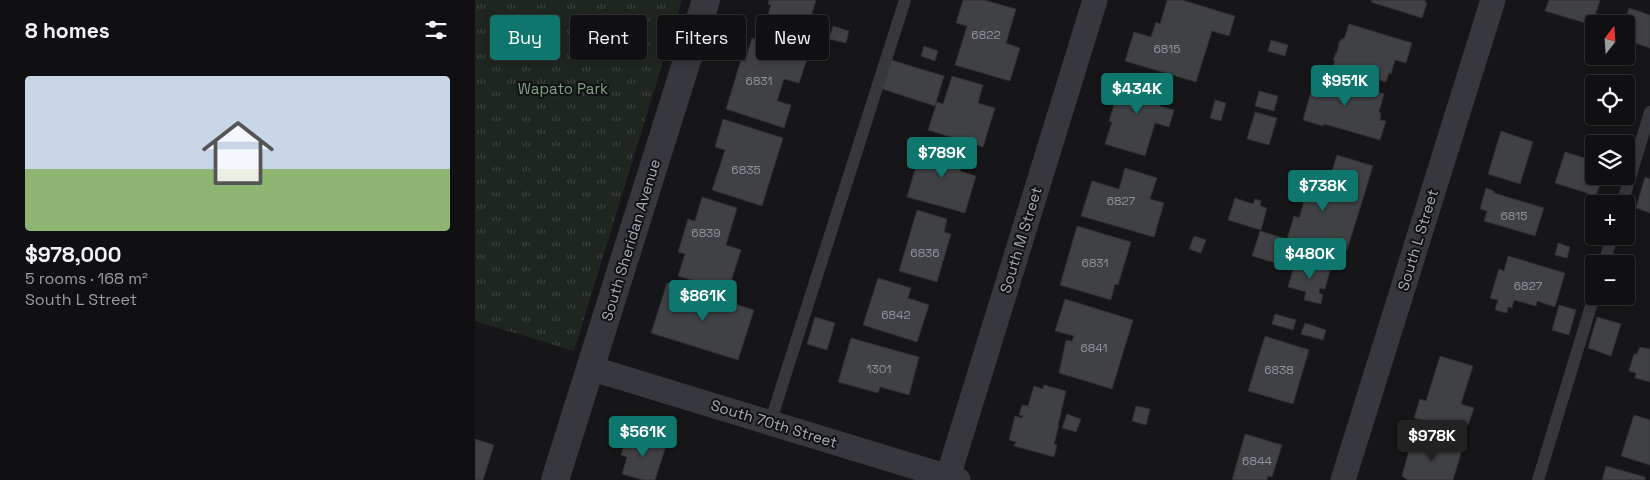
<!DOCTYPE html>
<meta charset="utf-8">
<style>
:root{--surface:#101012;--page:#1e1e20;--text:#f1f3f6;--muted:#9c9d9f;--line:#303032;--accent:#0f766e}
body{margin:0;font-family:"Space Grotesk",sans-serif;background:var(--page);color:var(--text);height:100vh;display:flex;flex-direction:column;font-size:19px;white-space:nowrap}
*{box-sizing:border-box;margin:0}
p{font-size:16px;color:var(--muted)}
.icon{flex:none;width:28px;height:28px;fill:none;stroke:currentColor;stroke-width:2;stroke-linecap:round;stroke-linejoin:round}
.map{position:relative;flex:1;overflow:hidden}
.drawer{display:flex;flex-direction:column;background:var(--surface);width:475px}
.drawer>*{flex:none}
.hud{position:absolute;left:15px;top:15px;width:475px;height:45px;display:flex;gap:10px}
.needle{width:32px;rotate:17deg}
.buttons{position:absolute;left:1110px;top:15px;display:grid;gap:10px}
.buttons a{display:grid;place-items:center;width:50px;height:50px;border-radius:5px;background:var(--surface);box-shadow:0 2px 8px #0003,0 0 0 1px var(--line);font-size:25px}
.price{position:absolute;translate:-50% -42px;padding:0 11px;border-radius:5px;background:var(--accent);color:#fff;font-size:16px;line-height:32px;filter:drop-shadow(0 1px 2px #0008)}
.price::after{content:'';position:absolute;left:50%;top:30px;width:15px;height:11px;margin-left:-8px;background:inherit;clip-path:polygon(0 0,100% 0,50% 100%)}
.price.on{background:#222;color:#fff}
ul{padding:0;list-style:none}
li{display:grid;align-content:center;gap:10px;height:265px;padding:0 25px}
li+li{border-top:1px solid var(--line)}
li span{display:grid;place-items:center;height:155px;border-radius:5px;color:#555}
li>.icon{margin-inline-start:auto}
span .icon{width:90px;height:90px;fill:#fffc;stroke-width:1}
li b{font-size:21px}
h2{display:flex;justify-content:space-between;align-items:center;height:60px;padding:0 25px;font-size:21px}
.chip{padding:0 18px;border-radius:5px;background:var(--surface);box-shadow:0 2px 8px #0003,0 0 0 1px var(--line);font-size:18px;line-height:45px}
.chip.on{background:var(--accent);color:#fff}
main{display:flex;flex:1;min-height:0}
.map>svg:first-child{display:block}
</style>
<main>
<section class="drawer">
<h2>8 homes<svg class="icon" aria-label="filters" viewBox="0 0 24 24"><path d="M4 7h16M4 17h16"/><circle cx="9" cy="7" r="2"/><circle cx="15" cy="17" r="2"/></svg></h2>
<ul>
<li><span style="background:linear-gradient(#c9d6e8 60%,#8fb573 0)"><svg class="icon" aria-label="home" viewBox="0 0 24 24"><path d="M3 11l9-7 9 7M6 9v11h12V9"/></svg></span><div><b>$978,000</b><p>5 rooms · 168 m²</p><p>South L Street</p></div></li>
</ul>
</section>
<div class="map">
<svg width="1175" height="480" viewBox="0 0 1175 480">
<defs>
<pattern id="park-tufts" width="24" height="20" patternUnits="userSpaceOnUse" patternTransform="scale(1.25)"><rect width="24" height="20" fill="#1e261f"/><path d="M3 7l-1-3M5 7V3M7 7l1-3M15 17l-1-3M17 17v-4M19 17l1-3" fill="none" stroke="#3c433d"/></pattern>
</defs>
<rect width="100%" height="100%" fill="#161618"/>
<path fill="url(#park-tufts)" d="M0 0H207L99 351 0 321Z"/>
<g fill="#404145" stroke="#303034">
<path d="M294 0H341L327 45 287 33 296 5 293 4Z"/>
<path d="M488 0H509L541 9 531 43 545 48 535 81 480 65 492 26 481 23Z"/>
<path d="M692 0H707L760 16 754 36 737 31 721 82 650 61 659 32 676 37 681 22 685 24Z"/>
<path d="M897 0H950V2L952 3 947 18 896 2Z"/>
<path d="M1074 0H1125L1117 25 1070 11Z"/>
<path d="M1154 8 1175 15V48L1151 40V24H1149Z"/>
<path d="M874 24 937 43 931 63 920 60 916 74 914 73 911 82 858 66 860 61H858L861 52 862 53 864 42H865L867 38 869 39Z"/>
<path d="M358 26 374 31 371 43 354 39Z"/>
<path d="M277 38 333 56 324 83 309 79 302 101 316 105 309 128 251 109 266 60 270 61Z"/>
<path d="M796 40 813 45 810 56 793 51Z"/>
<path d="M449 46 463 51 460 61 446 56Z"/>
<path d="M413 59 469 76 460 106 404 88Z"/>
<path d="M652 74 691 86 685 106 699 110 694 127 680 123 670 156 630 144 637 122 634 121 642 95 646 96Z"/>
<path d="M841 74 909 94 904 112 906 113 905 120 911 121 905 140 849 124 848 126 828 120Z"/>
<path d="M477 76 508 85 503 103 520 108 508 147 453 130 462 102 468 104Z"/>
<path d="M784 91 803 96 799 111 780 106Z"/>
<path d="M740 100 751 103 746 121 735 118Z"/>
<path d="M780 112 802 118 794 145 772 139Z"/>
<path d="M248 119 308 138 287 206 237 190 250 150 240 147Z"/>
<path d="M1026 131 1058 142 1045 184 1013 174Z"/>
<path d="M455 142 491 153 485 171 501 176 490 213 432 197 443 159 450 161Z"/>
<path d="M1090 152 1119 161V176H1128L1121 196 1080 183Z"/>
<path d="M862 155 898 166 872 250 834 238 832 245 815 240 807 265 777 256 785 231 812 239 819 216 824 218 834 186 846 190 850 179 854 181Z"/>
<path d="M650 168 682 178 675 199 689 203 679 237 606 216 617 181 644 189Z"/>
<path d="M1170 177 1175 179V213L1161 208Z"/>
<path d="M1011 188 1019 191V193L1069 208 1060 236 1009 221 1012 211 1005 209Z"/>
<path d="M227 197 262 208 251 245 266 250 253 291 203 276 210 254 203 252 213 219 220 221Z"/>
<path d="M760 198 778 204 780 199 786 201 785 206 792 208 786 230 753 220Z"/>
<path d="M442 210 472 219 469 232 476 234 462 282 424 271Z"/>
<path d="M602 226 656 242 643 285 640 284 636 300 585 285Z"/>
<path d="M719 236 731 240 726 253 714 249Z"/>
<path d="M1083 243 1095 247 1092 258 1080 255Z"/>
<path d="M1033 256 1090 273 1080 307 1062 301 1061 306 1039 300 1037 308 1033 307 1032 313 1020 310 1023 300 1015 298 1024 269 1029 271Z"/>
<path d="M821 259 856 267 850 289 845 288 844 293 848 295 846 304 829 300 831 292 813 287Z"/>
<path d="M403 278 436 288 433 298 454 305 442 342 388 325Z"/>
<path d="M192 283 279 310 263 360 176 333Z"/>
<path d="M590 299 658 320 637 389 584 373 591 340 597 341 599 336 580 331Z"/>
<path d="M1084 305 1101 310 1094 335 1077 330Z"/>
<path d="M800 314 821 320 818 330 797 324Z"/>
<path d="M340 317 360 323 352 350 332 344Z"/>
<path d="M1122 317 1146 324 1136 356 1113 348Z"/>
<path d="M830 323 851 330 848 340 826 334Z"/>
<path d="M790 336 834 350 818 404 773 391Z"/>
<path d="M376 338 444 357 434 395 405 387 403 393 363 382Z"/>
<path d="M1165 347 1175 349V382L1160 378 1161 373 1154 371 1159 354H1162Z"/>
<path d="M965 356 998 366 986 404 999 408 993 425 981 422 978 430 939 418 945 399 951 401Z"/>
<path d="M569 385 591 391 583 425H584L579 444 582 445 579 457 539 446 541 442 534 440 540 416 547 418 548 416 544 415 547 405 553 406 559 386 568 389Z"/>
<path d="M661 406 675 409 671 425 657 421Z"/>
<path d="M592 414 606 419 601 432 587 428Z"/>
<path d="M1159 415 1175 420V465L1146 456Z"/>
<path d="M770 434 807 445 797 477 793 476 792 480H757Z"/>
<path d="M164 435 192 443 180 480H168L147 474 152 457 146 455 152 437 163 440Z"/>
<path d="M943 437 987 450 978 480H933L927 476 934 450 939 451Z"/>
<path d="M0 439 19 445 8 480H0Z"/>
<path d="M1131 466 1170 477V480H1127Z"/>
</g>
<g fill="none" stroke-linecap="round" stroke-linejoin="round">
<g stroke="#37383d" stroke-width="12">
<path d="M1147 204 1175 112"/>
<path d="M1129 264 1137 236"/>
<path d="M295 423 430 0"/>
<path d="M1063 480 1119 296"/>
</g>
<g stroke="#37383d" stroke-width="25">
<path d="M115 368 483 480"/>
<path d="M472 480 620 0"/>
<path d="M868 480 1018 0"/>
</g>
<path stroke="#37383d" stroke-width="28" d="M80 480 231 0"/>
</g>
<g text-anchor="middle" stroke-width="4" stroke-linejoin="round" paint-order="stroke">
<g font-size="12" fill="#8e929b">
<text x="511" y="39">6822</text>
<text x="692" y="53">6815</text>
<text x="284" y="85">6831</text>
<text x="271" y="174">6835</text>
<text x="646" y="205">6827</text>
<text x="1039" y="220">6815</text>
<text x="231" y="237">6839</text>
<text x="450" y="257">6836</text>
<text x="620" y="267">6831</text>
<text x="1053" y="290">6827</text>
<text x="421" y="319">6842</text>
<text x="619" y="352">6841</text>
<text x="404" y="373">1301</text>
<text x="804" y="374">6838</text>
<text x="782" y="465">6844</text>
</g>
<g font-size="15" fill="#7fa381" stroke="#111113">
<text x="88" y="94">Wapato Park</text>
</g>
<g font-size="15" fill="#a8adb8" stroke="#111113">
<text transform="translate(156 240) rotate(-73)" y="5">South Sheridan Avenue</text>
<text transform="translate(546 240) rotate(-73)" y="5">South M Street</text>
<text transform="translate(943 240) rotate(-73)" y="5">South L Street</text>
<text transform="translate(299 424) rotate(17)" y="5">South 70th Street</text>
</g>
</g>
</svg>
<div class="buttons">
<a><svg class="needle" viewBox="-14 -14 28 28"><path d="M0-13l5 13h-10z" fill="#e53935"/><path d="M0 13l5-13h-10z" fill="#9c9d9f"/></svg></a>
<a><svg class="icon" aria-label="locate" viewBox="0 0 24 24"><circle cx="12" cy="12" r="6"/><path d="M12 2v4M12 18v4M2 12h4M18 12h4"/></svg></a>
<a><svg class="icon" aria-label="layers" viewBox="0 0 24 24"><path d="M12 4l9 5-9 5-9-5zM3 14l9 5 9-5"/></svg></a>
<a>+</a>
<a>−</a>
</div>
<b class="price" style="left:870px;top:107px">$951K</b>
<b class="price" style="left:662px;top:115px">$434K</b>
<b class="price" style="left:467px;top:179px">$789K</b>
<b class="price" style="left:848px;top:212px">$738K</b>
<b class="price" style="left:835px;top:280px">$480K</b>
<b class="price" style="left:228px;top:322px">$861K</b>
<b class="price" style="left:168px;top:458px">$561K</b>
<b class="price on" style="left:957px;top:462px">$978K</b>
<div class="hud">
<a class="chip on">Buy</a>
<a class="chip">Rent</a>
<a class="chip">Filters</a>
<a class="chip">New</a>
</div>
</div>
</main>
